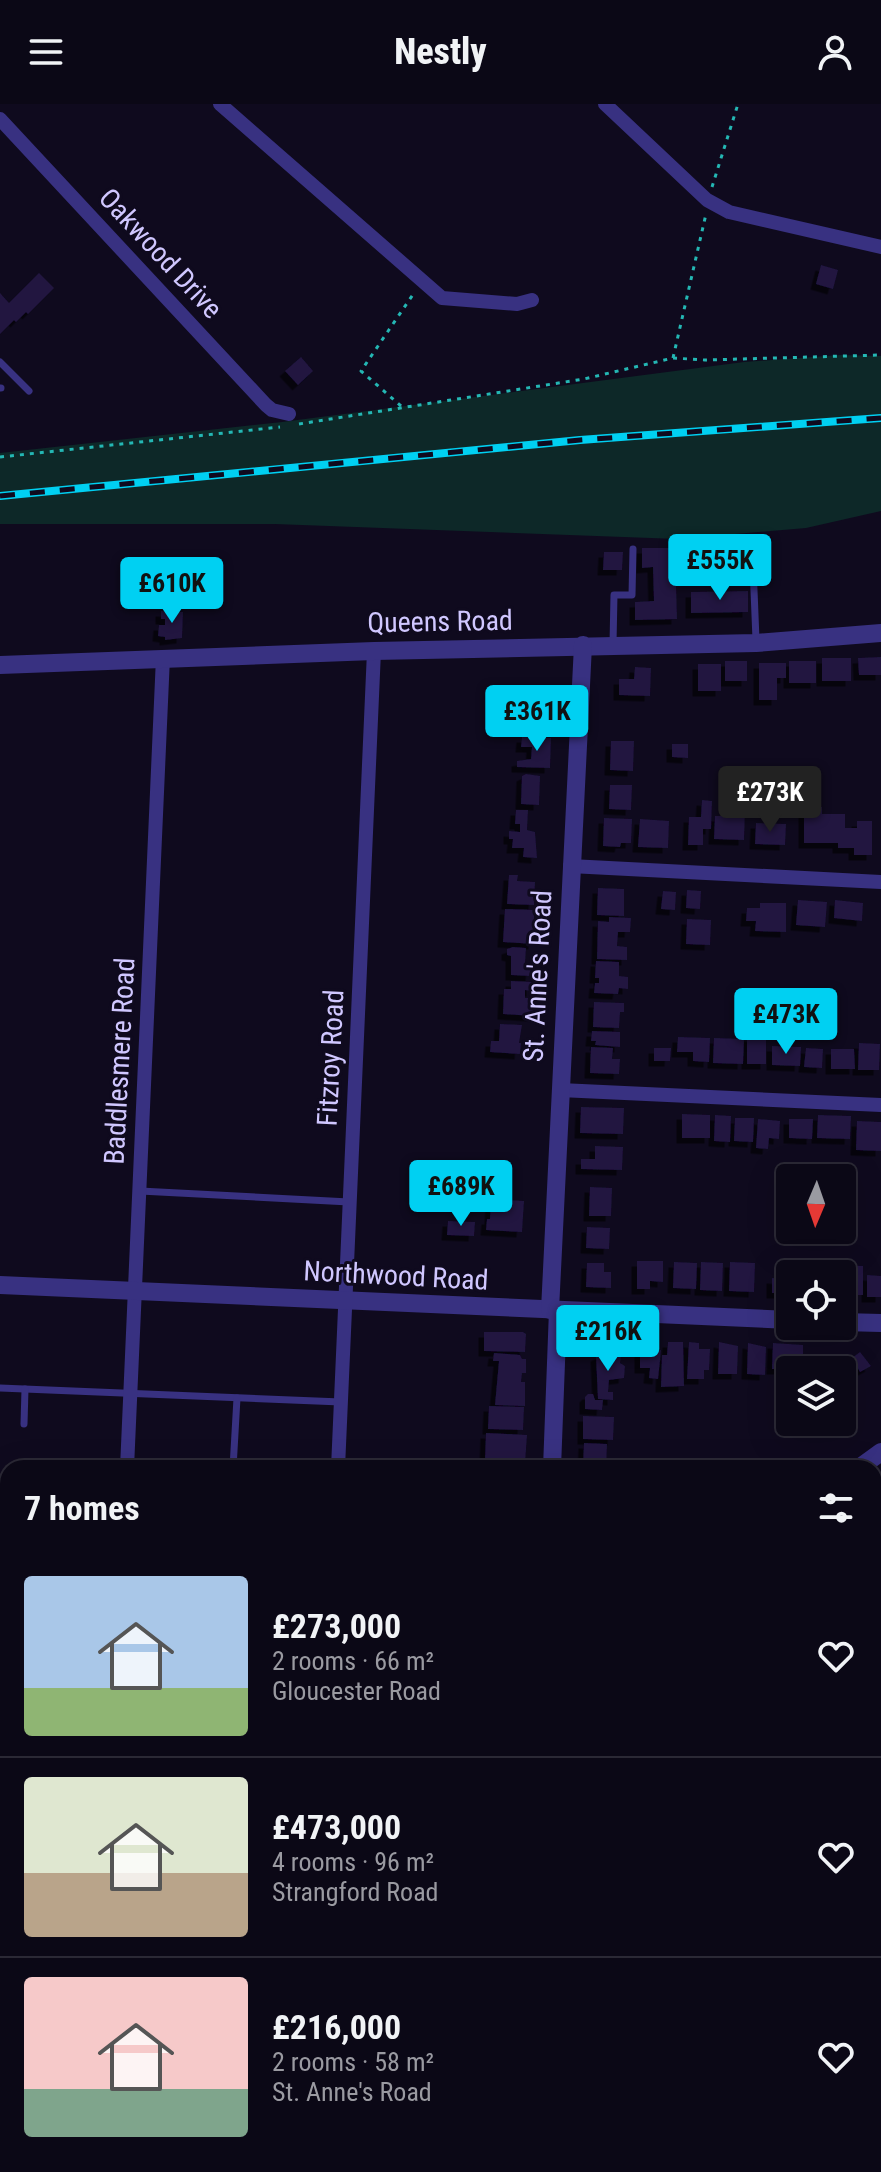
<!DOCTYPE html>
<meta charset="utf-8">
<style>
:root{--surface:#0b0816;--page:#191623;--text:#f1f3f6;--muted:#9a9aa1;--line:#2b2935;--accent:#00d0f2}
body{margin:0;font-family:"Roboto Condensed",sans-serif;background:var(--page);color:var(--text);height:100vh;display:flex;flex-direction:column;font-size:30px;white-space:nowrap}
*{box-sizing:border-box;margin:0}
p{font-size:26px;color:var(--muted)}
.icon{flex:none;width:44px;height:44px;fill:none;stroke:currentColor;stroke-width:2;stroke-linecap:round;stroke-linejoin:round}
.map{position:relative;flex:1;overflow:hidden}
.sheet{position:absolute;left:0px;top:1356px;width:882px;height:712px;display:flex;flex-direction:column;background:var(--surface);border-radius:24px 24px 0 0;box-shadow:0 8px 32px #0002,0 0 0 2px var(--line)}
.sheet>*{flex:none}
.needle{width:52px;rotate:182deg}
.tools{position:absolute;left:776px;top:1060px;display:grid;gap:16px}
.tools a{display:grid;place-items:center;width:80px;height:80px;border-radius:8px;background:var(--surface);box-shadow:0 8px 32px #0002,0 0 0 2px var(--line);font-size:40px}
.price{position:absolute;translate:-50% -68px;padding:0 18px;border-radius:8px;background:var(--accent);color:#111;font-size:26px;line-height:52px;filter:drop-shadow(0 2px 4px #0008)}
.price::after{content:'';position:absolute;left:50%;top:48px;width:24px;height:18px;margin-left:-12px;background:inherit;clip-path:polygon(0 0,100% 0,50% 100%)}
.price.on{background:#222;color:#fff}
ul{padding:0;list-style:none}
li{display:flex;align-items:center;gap:24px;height:200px;padding:0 24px}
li+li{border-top:2px solid var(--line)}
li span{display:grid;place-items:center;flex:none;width:224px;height:160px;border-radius:8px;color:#555}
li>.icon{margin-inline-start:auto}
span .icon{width:96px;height:96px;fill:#fffc;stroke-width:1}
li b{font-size:34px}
h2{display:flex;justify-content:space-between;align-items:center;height:96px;padding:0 24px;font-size:34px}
header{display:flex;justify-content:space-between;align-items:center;height:104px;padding:0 24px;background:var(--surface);font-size:36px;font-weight:800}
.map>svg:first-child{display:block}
</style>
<header><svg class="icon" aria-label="menu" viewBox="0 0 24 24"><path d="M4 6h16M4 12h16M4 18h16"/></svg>Nestly<svg class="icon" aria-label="person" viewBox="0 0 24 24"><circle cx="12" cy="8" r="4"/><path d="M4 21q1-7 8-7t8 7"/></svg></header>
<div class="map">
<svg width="881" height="2068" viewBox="0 0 881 2068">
<defs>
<filter id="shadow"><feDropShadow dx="-5.5" dy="5.5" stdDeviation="0" flood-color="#0009"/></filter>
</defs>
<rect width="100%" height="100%" fill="#0f0a1e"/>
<g fill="#0d2828">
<path d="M840 251 881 252V407L806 424 678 435 275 420H0V349L282 318 744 258Z"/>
<path d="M0 1985H8V2060H874V2007L881 2006V2068H0Z"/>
</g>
<g fill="#201540" filter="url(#shadow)">
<path d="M821 161 838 166 833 185 816 180Z"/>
<path d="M39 169 54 184 28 210 26 208 16 218 14 216 0 230V189L9 199Z"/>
<path d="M301 253 313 267 298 281 285 267Z"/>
<path d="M642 444H675L677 515 635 516V498L654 497 653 463 642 464Z"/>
<path d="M604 448H623L622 466H603Z"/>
<path d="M748 487V508L691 509V488Z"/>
<path d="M161 507 183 508 182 534 165 536V533L158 532 159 521H165V515H161Z"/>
<path d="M881 553V571H859L858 554Z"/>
<rect x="822" y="554" width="29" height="23"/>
<rect x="725" y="557" width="22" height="20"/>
<rect x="789" y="557" width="27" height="22"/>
<path d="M759 559H786V574H777V596H759Z"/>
<rect x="698" y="560" width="23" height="27"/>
<path d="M635 563 651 564 650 592 619 591V575H634Z"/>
<path d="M522 633 551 634 550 664 517 663V657L531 655 532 643H521Z"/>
<path d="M611 637H634L633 667 610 666Z"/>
<path d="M672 640H688V654L672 653Z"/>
<path d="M526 670 540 672 539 701 521 700 522 672Z"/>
<path d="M610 681H632L631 706 609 705Z"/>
<path d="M702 696 712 697 711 725H703V741H688L689 713H701Z"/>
<path d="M804 703H822V710H845V724H857V717H872V751H854V744H838V739H804Z"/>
<path d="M732 705H745L744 736 714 735 715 712H732Z"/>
<path d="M516 706H528L527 726 535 728 537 754 523 753 524 744H512L513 735H509V727L520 728V720H515Z"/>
<path d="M604 714 632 715 631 739H621L620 743 603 742Z"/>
<path d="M640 715 669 717 668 744 638 743Z"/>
<path d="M756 719 786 720 785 741 755 740Z"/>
<path d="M509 771H518L517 777 535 778 534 801 507 800Z"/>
<path d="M598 784 624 785V812L597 811Z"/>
<path d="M687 786 701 787 700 805 686 804Z"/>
<path d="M663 787 676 788 675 806 661 805Z"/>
<path d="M798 796 827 798 825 823 796 821Z"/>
<path d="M835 796 863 799 862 817 834 814Z"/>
<path d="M760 799H786V828L755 827 756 817H746L747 804H760Z"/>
<path d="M505 805 534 806V840L503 838Z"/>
<path d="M609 813 631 814 630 828H618L617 842 627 843V856L597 855 598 817 609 818Z"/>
<path d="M687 815 711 816 710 841 686 840Z"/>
<path d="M513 843 526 844 525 859H532L531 872 511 871V852L507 851V845Z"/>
<path d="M596 857 619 858V872L628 873V885L619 884 618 890 594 889 595 879H599V874H595Z"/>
<path d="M511 877 532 878V887L525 886V894H528V900H533V912L503 910 504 885H511Z"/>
<path d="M594 898 624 899V908H620L619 924 593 923Z"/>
<path d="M500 920 522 921 519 939H521L520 950 490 948 491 937H499Z"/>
<path d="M592 927 620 928V943L595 941 596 937H591Z"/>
<path d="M747 932 766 933V960H747Z"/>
<path d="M678 933 710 934 709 958 693 957V948H677Z"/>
<path d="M714 934 744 935 743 960 713 959Z"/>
<path d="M859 939 880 940 879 966H858Z"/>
<path d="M772 942 801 943 800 962 772 961Z"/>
<path d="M591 943 613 944 612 955H620L619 970 590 969Z"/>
<path d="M654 944H671L670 957H654Z"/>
<path d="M806 944 823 945 822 964 804 963Z"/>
<path d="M831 945H854L855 965H831Z"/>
<path d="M581 1003 624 1004 623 1030 580 1029Z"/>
<path d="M682 1010 710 1011V1034H682Z"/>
<path d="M715 1011 731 1012 730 1038 714 1037Z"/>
<path d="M818 1011 851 1012 850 1035 817 1034Z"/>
<path d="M735 1014H754L753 1038 734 1037Z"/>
<path d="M758 1015 780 1017 779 1035 769 1034 768 1045 756 1044Z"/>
<path d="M789 1015H813L812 1035 789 1034Z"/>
<path d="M857 1017 881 1018V1047L856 1046Z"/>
<path d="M595 1042 623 1043 622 1066 581 1065V1055H595Z"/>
<path d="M590 1083 612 1084 611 1112H589Z"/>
<path d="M491 1095 524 1097 522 1128 486 1126 487 1115H490Z"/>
<path d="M448 1117 475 1118 474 1132 447 1131Z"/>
<path d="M587 1123 610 1124 609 1145 586 1144Z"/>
<path d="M637 1157H663V1178L650 1177V1185H637Z"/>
<path d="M674 1158 697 1159 696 1185 673 1184Z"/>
<path d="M701 1158 723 1159 722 1187 700 1186Z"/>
<path d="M730 1158 755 1159 754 1188 729 1187Z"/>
<path d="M587 1159H604V1168H611V1184L586 1183Z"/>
<path d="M837 1161 863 1162V1191H842V1170H837Z"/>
<path d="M867 1171 881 1172V1193H867Z"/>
<path d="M772 1174 784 1175 783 1189H772Z"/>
<path d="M484 1228H523L526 1230 525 1248 484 1247Z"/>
<path d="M668 1238H683L684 1282 661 1283 662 1251H667Z"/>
<path d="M689 1238 699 1239V1245H710L709 1266H704V1275H687Z"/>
<path d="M719 1238 738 1242 737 1270H718Z"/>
<path d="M748 1239 766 1243 765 1271 747 1270Z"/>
<path d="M773 1239 803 1241V1251L815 1253V1265H772Z"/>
<path d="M640 1245 661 1246 658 1275 649 1274 650 1264H640Z"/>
<path d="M605 1248 621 1251 620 1259 625 1262 624 1274 609 1276 608 1288H613V1296L598 1295 596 1252Z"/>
<path d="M860 1248 871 1262 860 1268 852 1254Z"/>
<path d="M494 1249 520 1251 522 1255H526V1269H522L521 1278H525V1302L495 1301 499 1257H493Z"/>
<path d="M588 1290H593L595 1296H603L602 1306 585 1305V1293Z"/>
<path d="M489 1302 524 1303 523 1326 488 1325Z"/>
<path d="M583 1312 614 1313 613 1336 583 1335Z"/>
<path d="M486 1329 527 1331 525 1359 485 1357Z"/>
<path d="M584 1339 607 1340 606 1364 583 1363Z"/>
<rect x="0" y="1886" width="8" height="55"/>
</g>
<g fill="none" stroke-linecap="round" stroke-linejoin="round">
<g stroke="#24b7b4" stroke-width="3" stroke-dasharray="4 6" stroke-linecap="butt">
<path d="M712 83 738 0"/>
<path d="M673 254 706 110"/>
<path d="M401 302 361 267 414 189"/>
<path d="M299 320 584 275 673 254 705 256 881 251"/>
<path d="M0 353 280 323"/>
<path d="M318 2060 354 2068"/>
<path d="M564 2060 577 2068"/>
<path d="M195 2068 203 2060"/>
<path d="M532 2068 533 2060"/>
</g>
<g stroke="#383181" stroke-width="7">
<path d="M0 258 29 287"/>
<path d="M0 284H1"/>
<path d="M697 464 753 461 756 536"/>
<path d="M613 540 614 491H632L633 445"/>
<path d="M140 1087 349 1098"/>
<path d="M0 1284 341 1298"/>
<path d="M24 1320 25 1285"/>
<path d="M233 1364 237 1294"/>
<path d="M0 1630H8"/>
<path d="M0 1840 8 1841"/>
</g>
<g stroke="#383181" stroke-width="14">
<path d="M220 0 442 194 517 200 532 196"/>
<path d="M605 0 707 96 729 108 881 143"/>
<path d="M0 15 266 301 272 306 289 310"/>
<path d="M570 762 881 778"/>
<path d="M560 986 881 1001"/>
<path d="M127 1364 163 553"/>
<path d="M338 1364 374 547"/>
<path d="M874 1540 881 1538"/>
<path d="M0 1970H8"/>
<path d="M874 1990H881"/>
</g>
<g stroke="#383181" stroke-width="18">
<path d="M0 561 374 547 756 539 881 529"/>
<path d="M0 1181 790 1216"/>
<path d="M550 1206 583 541"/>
<path d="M842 1218 881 1219"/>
<path d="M552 1364 558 1206"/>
<path d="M859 1364 881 1348"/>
</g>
<g stroke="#695eff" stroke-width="20">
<path d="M0 1730H8"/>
<path d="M874 1754H881"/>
</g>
<g stroke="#00d0f2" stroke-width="8">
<path id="rail" d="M0 392 580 336 881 314"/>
</g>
<use href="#rail" stroke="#0f0a1e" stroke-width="5" stroke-dasharray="15" stroke-linecap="butt"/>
</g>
<g text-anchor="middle" stroke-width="6" stroke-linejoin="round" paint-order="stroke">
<g font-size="28" fill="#d0c7ff" stroke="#0f0a1e">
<text transform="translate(161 149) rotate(47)" y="10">Oakwood Drive</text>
<text transform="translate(440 517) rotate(-1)" y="10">Queens Road</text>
<text transform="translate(537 872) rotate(-87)" y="10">St. Anne's Road</text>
<text transform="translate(330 954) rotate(-87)" y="10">Fitzroy Road</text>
<text transform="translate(119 957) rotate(-87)" y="10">Baddlesmere Road</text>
<text transform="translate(396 1171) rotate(3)" y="10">Northwood Road</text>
</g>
</g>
</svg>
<div class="tools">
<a><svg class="needle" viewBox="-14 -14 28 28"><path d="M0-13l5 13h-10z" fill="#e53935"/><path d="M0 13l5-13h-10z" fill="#9a9aa1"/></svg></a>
<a><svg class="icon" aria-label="locate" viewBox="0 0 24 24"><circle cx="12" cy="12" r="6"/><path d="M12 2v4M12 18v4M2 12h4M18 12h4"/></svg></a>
<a><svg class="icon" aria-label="layers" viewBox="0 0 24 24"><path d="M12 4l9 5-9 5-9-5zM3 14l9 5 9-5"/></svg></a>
</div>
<b class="price" style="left:720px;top:498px">£555K</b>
<b class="price" style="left:172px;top:521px">£610K</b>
<b class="price" style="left:537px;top:649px">£361K</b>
<b class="price on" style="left:770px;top:730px">£273K</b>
<b class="price" style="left:786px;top:952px">£473K</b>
<b class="price" style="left:461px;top:1124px">£689K</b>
<b class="price" style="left:608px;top:1269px">£216K</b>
<section class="sheet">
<h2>7 homes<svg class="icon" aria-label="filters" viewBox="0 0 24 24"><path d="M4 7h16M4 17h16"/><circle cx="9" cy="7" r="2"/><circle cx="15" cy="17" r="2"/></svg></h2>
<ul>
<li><span style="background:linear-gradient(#a9c7e8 70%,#8fb573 0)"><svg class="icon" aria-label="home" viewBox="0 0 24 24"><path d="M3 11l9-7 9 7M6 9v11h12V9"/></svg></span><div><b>£273,000</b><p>2 rooms · 66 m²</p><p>Gloucester Road</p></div><svg class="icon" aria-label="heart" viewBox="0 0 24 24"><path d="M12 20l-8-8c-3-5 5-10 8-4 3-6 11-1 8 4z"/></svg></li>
<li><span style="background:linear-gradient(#dfe7d0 60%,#b9a48a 0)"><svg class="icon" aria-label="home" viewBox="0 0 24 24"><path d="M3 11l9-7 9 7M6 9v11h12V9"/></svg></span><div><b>£473,000</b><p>4 rooms · 96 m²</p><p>Strangford Road</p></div><svg class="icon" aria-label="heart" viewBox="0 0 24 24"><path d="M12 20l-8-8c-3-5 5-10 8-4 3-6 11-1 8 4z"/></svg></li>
<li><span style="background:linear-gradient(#f6c9c9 70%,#7fa58c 0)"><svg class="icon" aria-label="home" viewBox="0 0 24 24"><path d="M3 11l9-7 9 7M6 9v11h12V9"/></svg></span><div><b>£216,000</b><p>2 rooms · 58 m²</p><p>St. Anne's Road</p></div><svg class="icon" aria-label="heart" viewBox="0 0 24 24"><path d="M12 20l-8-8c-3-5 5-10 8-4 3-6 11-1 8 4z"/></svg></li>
</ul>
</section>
</div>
